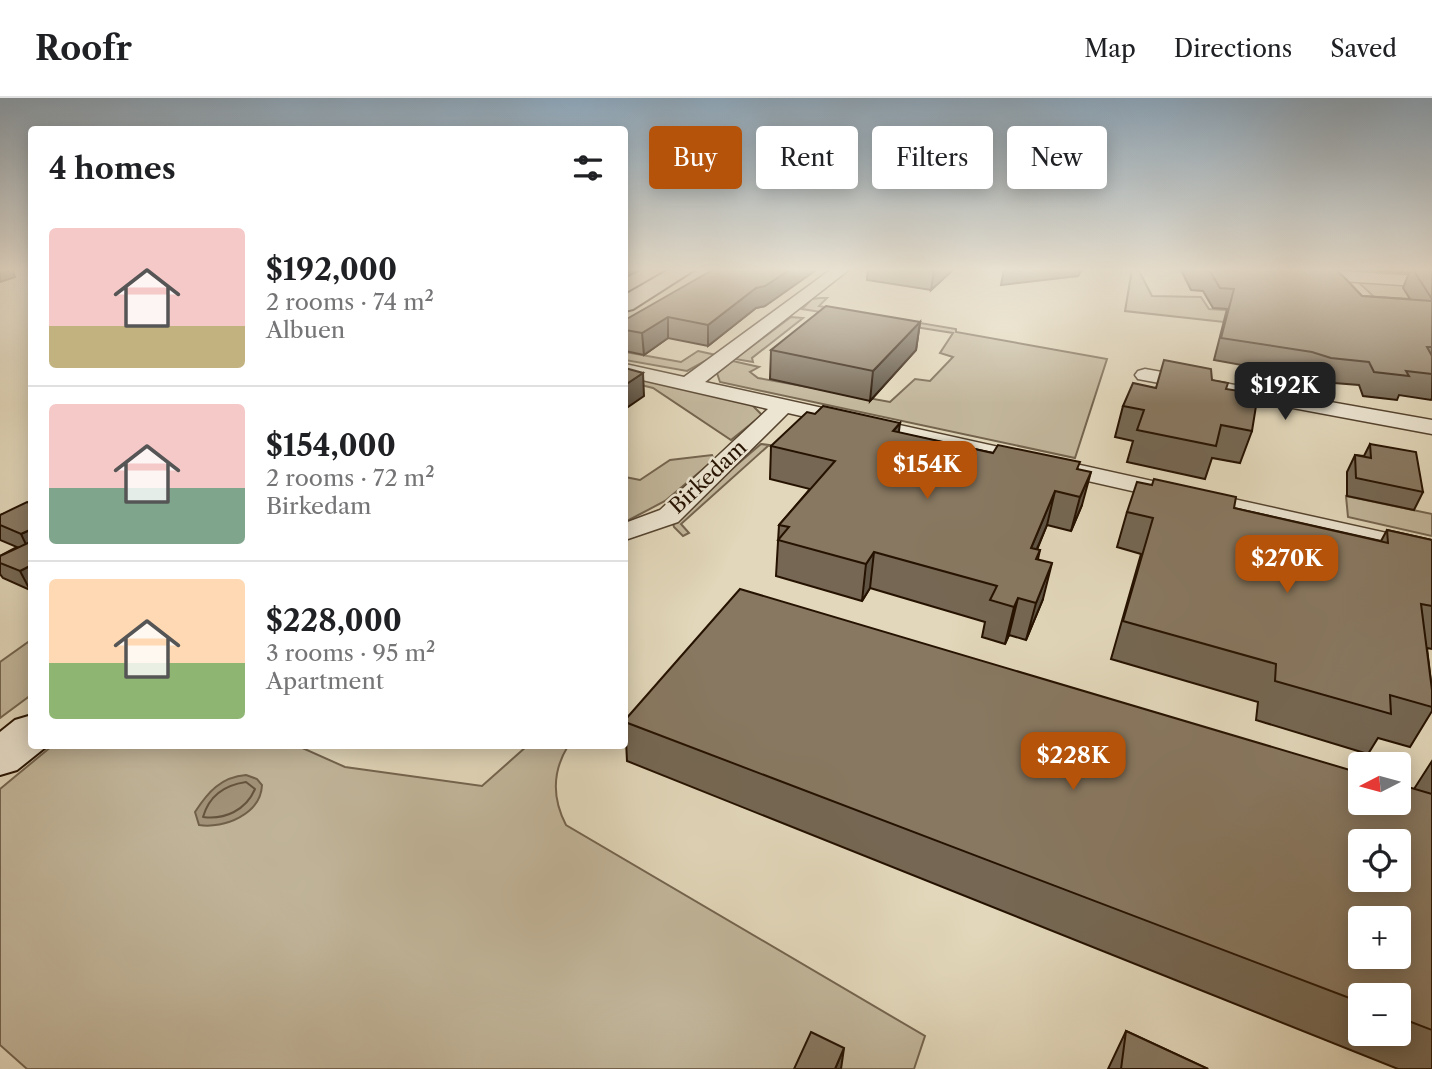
<!DOCTYPE html>
<meta charset="utf-8">
<style>
:root{--surface:#fff;--page:#f6f6f6;--text:#202124;--muted:#757577;--line:#e0e0e0;--accent:#b45309}
body{margin:0;font-family:"Libre Caslon Text",serif;background:var(--page);color:var(--text);height:100vh;display:flex;flex-direction:column;font-size:26px;white-space:nowrap}
*{box-sizing:border-box;margin:0}
p{font-size:23px;color:var(--muted)}
.icon{flex:none;width:38px;height:38px;fill:none;stroke:currentColor;stroke-width:2;stroke-linecap:round;stroke-linejoin:round}
.map{position:relative;flex:1;overflow:hidden}
.panel{position:absolute;left:28px;top:28px;width:600px;height:623px;display:flex;flex-direction:column;background:var(--surface);border-radius:7px;box-shadow:0 4px 18px #0003}
.panel>*{flex:none}
.top-card{position:absolute;left:649px;top:28px;width:665px;height:63px;display:flex;gap:14px}
.needle{width:46px;rotate:264deg}
.buttons{position:absolute;left:1348px;top:654px;display:grid;gap:14px}
.buttons a{display:grid;place-items:center;width:63px;height:63px;border-radius:7px;background:var(--surface);box-shadow:0 4px 18px #0003;font-size:35px}
.price{position:absolute;translate:-50% -60px;padding:0 16px;border-radius:14px;background:var(--accent);color:#fff;font-size:23px;line-height:46px;filter:drop-shadow(0 2px 4px #0008)}
.price::after{content:'';position:absolute;left:50%;top:42px;width:21px;height:16px;margin-left:-10px;background:inherit;clip-path:polygon(0 0,100% 0,50% 100%)}
.price.on{background:#222;color:#fff}
ul{padding:0;list-style:none}
li{display:flex;align-items:center;gap:21px;height:175px;padding:0 21px}
li+li{border-top:2px solid var(--line)}
li span{display:grid;place-items:center;flex:none;width:196px;height:140px;border-radius:7px;color:#555}
li>.icon{margin-inline-start:auto}
span .icon{width:84px;height:84px;fill:#fffc;stroke-width:1}
li b{font-size:30px}
h2{display:flex;justify-content:space-between;align-items:center;height:84px;padding:0 21px;font-size:30px}
.chip{padding:0 24px;border-radius:7px;background:var(--surface);box-shadow:0 4px 18px #0003;font-size:24px;line-height:63px}
.chip.on{background:var(--accent);color:#fff}
header{display:flex;align-items:center;gap:42px;box-sizing:border-box;height:98px;padding:0 35px;background:var(--surface);border-bottom:2px solid var(--line)}
header strong{font-size:33px}
nav{display:flex;gap:38px;margin-inline-start:auto;font-size:24px}
.map>svg:first-child{display:block}
</style>
<header>
<strong>Roofr</strong>
<nav><a>Map</a><a>Directions</a><a>Saved</a></nav>
</header>
<div class="map">
<svg width="1432" height="971" viewBox="0 0 1432 971">
<rect width="100%" height="100%" fill="#e2d7ba"/>
<filter id="stains"><feTurbulence type="fractalNoise" baseFrequency=".00286" numOctaves="4"/><feColorMatrix values="0 0 0 0 .2 0 0 0 0 .09 0 0 0 0 .02 0 0 0 .5 -.17"/></filter>
<radialGradient id="worn" r=".72"><stop offset=".6" stop-color="#630" stop-opacity="0"/><stop offset="1" stop-color="#630" stop-opacity=".3"/></radialGradient>
<g fill="#c2b69b" stroke="#74644e" stroke-width="2">
<path d="M1132 171H1138L1152 198 1201 199 1209 211 1402 225 1356 182 1432 187 1424 226 1298 232 1125 213Z"/>
<path d="M820 200H827L819 208 956 231V234L1107 261 1075 360 720 284 717 275 733 263 759 269 750 274 758 280 890 304 915 281 930 283 953 259 940 255 953 235 802 211 812 201Z"/>
<path d="M791 219 803 220 752 260 753 264 735 261Z"/>
<path d="M698 253 716 257 687 273 625 262V254L681 264Z"/>
<path d="M625 277 752 307 762 317 731 342 653 290 625 283Z"/>
<path d="M761 346 769 347 681 426 689 435 683 438 674 429 672 422Z"/>
<path d="M712 357 714 362 665 403 625 424V379L640 382 670 362Z"/>
<path d="M1346 398 1432 416V438L1348 419Z"/>
<path d="M31 542V597L0 620V564Z"/>
<path d="M52 648H298L345 669 482 688 527 648H568C552 674 552 700 566 727L925 938 914 971H27L0 947V691Z"/>
</g>
<path fill="#a2947b" stroke="#70604a" stroke-width="2" d="M246 677 257 681 262 687C261 716 224 731 199 727L195 714C208 694 221 679 246 677Z"/>
<g fill="none" stroke-linecap="round" stroke-linejoin="round">
<path stroke="#64533e" stroke-width="2" d="M246 684 255 691C246 712 225 722 203 719 209 698 225 687 246 684Z"/>
<g stroke="#55432f" stroke-width="3">
<g id="street">
<path d="M833 170H851L705 284 1432 445V461L788 315 678 424 625 442V425L660 412 768 311 625 278V266L684 279Z"/>
<path d="M1214 170H1293L1432 179V189L1222 175Z"/>
<path d="M1145 271 1432 322V336L1138 281 1135 277 1138 273Z"/>
</g>
</g>
<g stroke="#261201" stroke-width="4">
<g id="secondary">
<path d="M672 170H697L633 211 625 213V197Z"/>
<path d="M32 617V648H47L17 672 0 677V634L15 622Z"/>
</g>
</g>
<use href="#street" fill="#ece5d2" fill-rule="evenodd"/>
<use href="#secondary" fill="#ece5d2" fill-rule="evenodd"/>
</g>
<g fill="#756753" stroke="#261201" stroke-width="2" fill-rule="evenodd">
<path d="M625 170H644L628 178H625Z"/>
<path d="M868 170H955L931 192 867 182Z"/>
<path d="M1180 170H1432V300L1431 302 1399 297 1397 302 1363 298 1359 287 1321 284 1303 278 1214 262 1227 211 1213 210 1203 193 1191 192ZM1335 170 1409 175 1403 190 1410 201 1362 198Z"/>
<path d="M765 208 756 210 708 248 668 240 644 257 625 253V222Z"/>
<path d="M920 224 916 252 870 303 770 281 771 252Z"/>
<path d="M1212 282 1226 291 1244 306 1252 333 1240 365 1212 360 1205 381 1127 364 1133 343 1115 339 1123 308 1156 290Z"/>
<path d="M899 335 993 355 1078 371 1082 407 1071 433 1047 427 1037 452H1040L1038 461 1043 501 1026 542 1009 537 1005 546 982 539 985 524 870 490 862 503 776 478 779 427 810 391 770 381 771 348Z"/>
<path d="M1370 346 1423 394 1414 412 1347 398V374L1355 357 1364 358Z"/>
<path d="M32 406V492H30L3 480 0 476V458L17 449 0 442V417Z"/>
<path d="M1234 410 1381 443 1387 432 1432 442V551L1427 550 1432 592V613L1410 649 1378 640 1368 656 1256 622 1258 604 1111 561 1141 456 1117 449 1127 414Z"/>
<path d="M625 622 1414 691 1432 663V971H1398L627 663ZM1360 898H1398V936H1360Z"/>
<path d="M1126 933 1208 971H1108Z"/>
</g>
<g fill="#5f5444" stroke="#261201" stroke-width="2">
<path d="M0 170H12L15 179 0 184Z"/>
<path d="M628 170H644L628 178Z"/>
<path d="M793 170H819L765 208 756 210 708 248V227L756 190Z"/>
<path d="M937 170H955L931 192 934 173Z"/>
<path d="M1004 170H1083L1078 178 1001 187Z"/>
<path d="M668 219V240L644 257 642 235Z"/>
<path d="M920 224 916 252 870 303 873 273Z"/>
<path d="M643 275 644 298 625 311V287Z"/>
<path d="M900 325 896 357 893 333Z"/>
<path d="M1091 374 1082 407 1071 433 1080 399Z"/>
<path d="M1055 393 1047 427 1022 486 1031 450Z"/>
<path d="M32 431V454L30 455 21 436Z"/>
<path d="M874 454 870 490 862 503 866 466Z"/>
<path d="M1052 465 1043 501 1026 542 1036 505Z"/>
<path d="M32 467V492H30L20 473Z"/>
<path d="M1018 500 1009 537 1005 546 1014 509Z"/>
<path d="M844 950 841 971H835Z"/>
</g>
<g fill="#887861" stroke="#261201" stroke-width="2" fill-rule="evenodd">
<path d="M716 170H793L765 188 756 190 708 227 668 219 642 235 625 232V222Z"/>
<path d="M914 170H937L934 173Z"/>
<path d="M1196 170H1335L1362 198 1432 203V249H1427L1432 258V276L1406 273 1409 278 1374 274 1369 264 1331 260 1312 254 1221 240 1234 191 1220 190 1210 173 1197 172Z"/>
<path d="M1412 170H1432V201Z"/>
<path d="M826 208 920 224 873 273 771 252Z"/>
<path d="M1164 262 1211 271 1212 282 1228 285 1226 291 1246 294 1244 306 1256 308 1252 333 1221 327 1216 348 1137 332 1144 312 1123 308 1133 285 1156 290Z"/>
<path d="M625 270 643 275 625 287Z"/>
<path d="M823 308 900 325 893 333 993 355 998 347 1080 364 1077 371 1091 374 1080 399 1055 393 1031 450 1040 452 1036 461 1052 465 1036 505 1018 500 1014 509 990 502 997 488 874 454 866 466 778 442 789 429 779 427 835 363 771 348 807 314 815 316Z"/>
<path d="M1370 346 1416 354 1423 394 1356 380 1355 357 1371 360Z"/>
<path d="M1154 381 1236 399 1234 410 1388 445 1387 432 1432 442V508L1421 506 1432 592V609L1390 597 1391 616 1275 583 1276 566 1123 523 1153 420 1127 414 1137 384 1152 387Z"/>
<path d="M27 404 32 406V431L21 436 0 427V417Z"/>
<path d="M32 443V467L20 473 0 465V458Z"/>
<path d="M740 491 1360 675V705H1398V686L1432 696V932L1398 919V898H1360V904L625 624V622ZM1360 744H1398V782H1360ZM1360 821H1398V859H1360Z"/>
<path d="M1126 933 1208 971H1121Z"/>
<path d="M811 934 844 950 835 971H794Z"/>
</g>
<linearGradient id="sky" x2="0" y2="1"><stop stop-color="#8ca7bc"/><stop offset="0.56" stop-color="#f2ede0"/><stop offset="1" stop-color="#f2ede0" stop-opacity="0"/></linearGradient>
<rect width="1432" height="306" fill="url(#sky)"/>
<g text-anchor="middle" stroke-width="5" stroke-linejoin="round" paint-order="stroke">
<g font-size="21" fill="#261201" stroke="#ece5d2">
<text transform="translate(708 379) rotate(-43)" y="7">Birkedam</text>
</g>
</g>
<rect width="100%" height="100%" filter="url(#stains)"/>
<rect width="100%" height="100%" fill="url(#worn)"/>
</svg>
<div class="buttons">
<a><svg class="needle" viewBox="-14 -14 28 28"><path d="M0-13l5 13h-10z" fill="#e53935"/><path d="M0 13l5-13h-10z" fill="#757577"/></svg></a>
<a><svg class="icon" aria-label="locate" viewBox="0 0 24 24"><circle cx="12" cy="12" r="6"/><path d="M12 2v4M12 18v4M2 12h4M18 12h4"/></svg></a>
<a>+</a>
<a>−</a>
</div>
<b class="price on" style="left:1285px;top:324px">$192K</b>
<b class="price" style="left:927px;top:403px">$154K</b>
<b class="price" style="left:1287px;top:497px">$270K</b>
<b class="price" style="left:1073px;top:694px">$228K</b>
<div class="top-card">
<a class="chip on">Buy</a>
<a class="chip">Rent</a>
<a class="chip">Filters</a>
<a class="chip">New</a>
</div>
<section class="panel">
<h2>4 homes<svg class="icon" aria-label="filters" viewBox="0 0 24 24"><path d="M4 7h16M4 17h16"/><circle cx="9" cy="7" r="2"/><circle cx="15" cy="17" r="2"/></svg></h2>
<ul>
<li><span style="background:linear-gradient(#f6c9c9 70%,#c2b280 0)"><svg class="icon" aria-label="home" viewBox="0 0 24 24"><path d="M3 11l9-7 9 7M6 9v11h12V9"/></svg></span><div><b>$192,000</b><p>2 rooms · 74 m²</p><p>Albuen</p></div></li>
<li><span style="background:linear-gradient(#f6c9c9 60%,#7fa58c 0)"><svg class="icon" aria-label="home" viewBox="0 0 24 24"><path d="M3 11l9-7 9 7M6 9v11h12V9"/></svg></span><div><b>$154,000</b><p>2 rooms · 72 m²</p><p>Birkedam</p></div></li>
<li><span style="background:linear-gradient(#ffd9b3 60%,#8fb573 0)"><svg class="icon" aria-label="home" viewBox="0 0 24 24"><path d="M3 11l9-7 9 7M6 9v11h12V9"/></svg></span><div><b>$228,000</b><p>3 rooms · 95 m²</p><p>Apartment</p></div></li>
</ul>
</section>
</div>
